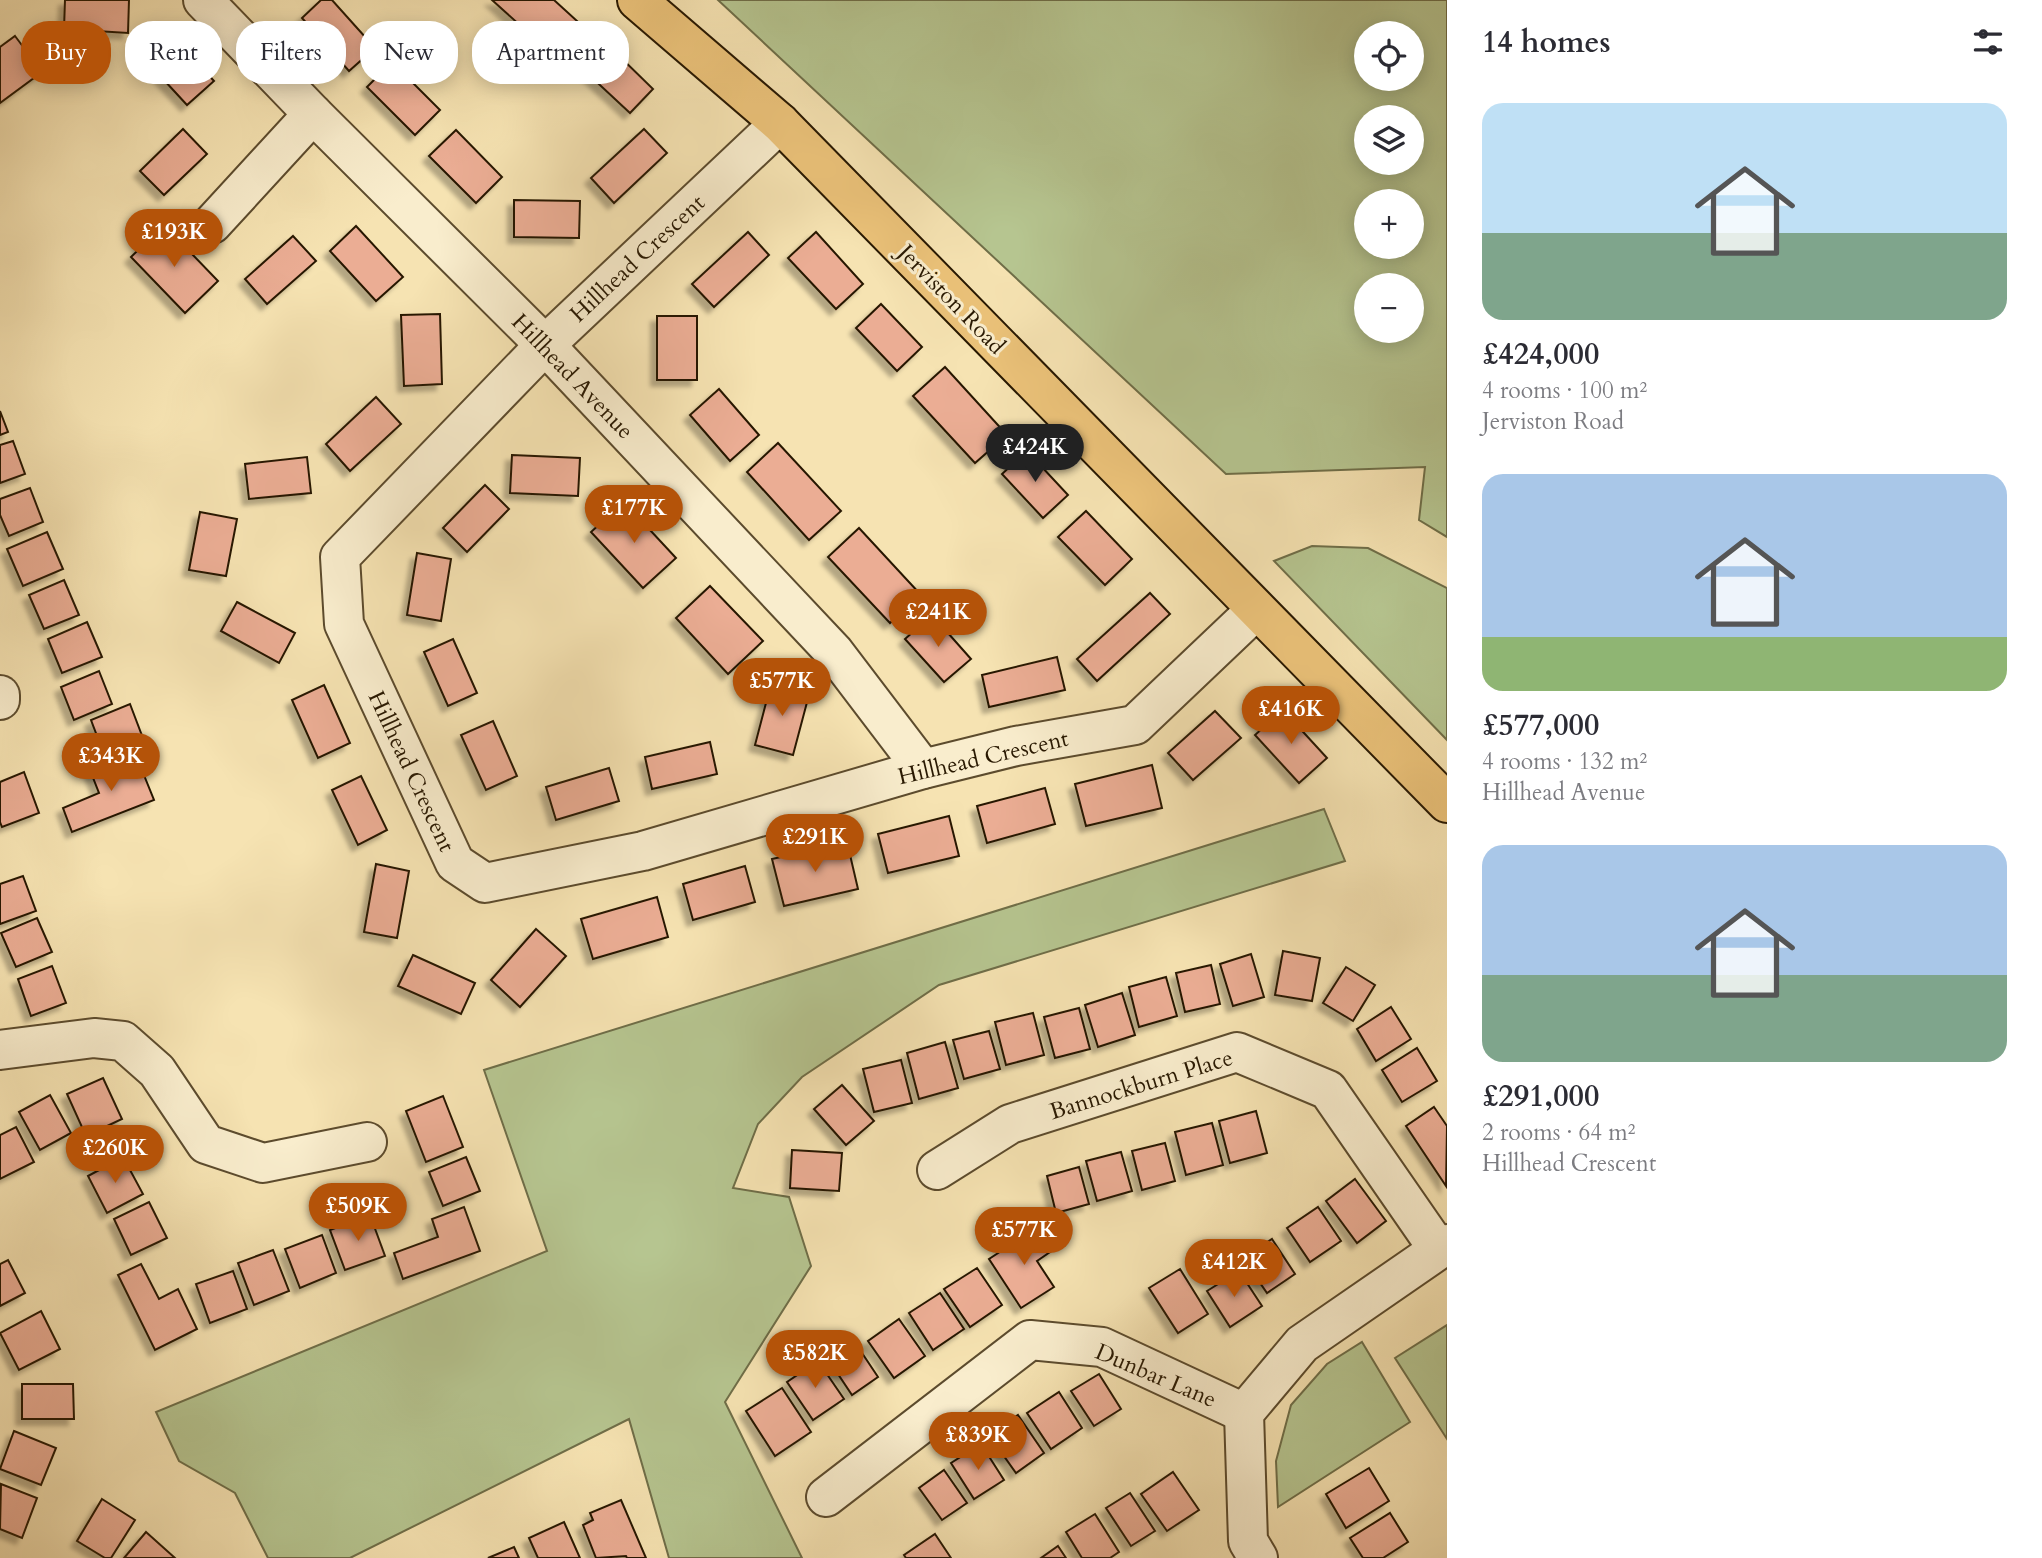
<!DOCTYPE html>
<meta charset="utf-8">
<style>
:root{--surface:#fff;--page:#f2f2f3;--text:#2b2b33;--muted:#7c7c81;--accent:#b45309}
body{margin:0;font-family:Cardo,serif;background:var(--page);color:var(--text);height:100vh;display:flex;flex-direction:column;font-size:26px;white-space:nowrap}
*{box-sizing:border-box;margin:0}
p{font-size:23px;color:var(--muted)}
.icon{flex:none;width:38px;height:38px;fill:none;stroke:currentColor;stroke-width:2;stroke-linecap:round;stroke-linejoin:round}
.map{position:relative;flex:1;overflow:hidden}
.panel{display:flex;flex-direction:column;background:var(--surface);width:595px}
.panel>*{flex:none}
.banner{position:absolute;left:21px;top:21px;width:665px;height:63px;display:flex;gap:14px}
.fabs{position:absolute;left:1354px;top:21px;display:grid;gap:14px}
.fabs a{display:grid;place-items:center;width:70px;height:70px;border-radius:50%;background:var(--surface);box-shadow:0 4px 18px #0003;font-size:35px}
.price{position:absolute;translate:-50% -60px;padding:0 16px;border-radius:24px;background:var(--accent);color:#fff;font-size:23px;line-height:46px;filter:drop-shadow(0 2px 4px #0008)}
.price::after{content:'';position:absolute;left:50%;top:42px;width:21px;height:16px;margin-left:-10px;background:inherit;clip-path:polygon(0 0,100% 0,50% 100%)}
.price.on{background:#222;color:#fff}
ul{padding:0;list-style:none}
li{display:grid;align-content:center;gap:14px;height:371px;padding:0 35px}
li span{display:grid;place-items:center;height:217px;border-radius:21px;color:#555}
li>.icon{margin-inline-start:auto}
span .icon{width:126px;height:126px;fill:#fffc;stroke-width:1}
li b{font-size:30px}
h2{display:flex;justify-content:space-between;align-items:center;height:84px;padding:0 35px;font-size:30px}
.chip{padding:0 24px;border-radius:28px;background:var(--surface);box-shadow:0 4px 18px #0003;font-size:24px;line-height:63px}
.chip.on{background:var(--accent);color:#fff}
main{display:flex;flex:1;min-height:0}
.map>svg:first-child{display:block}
</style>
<main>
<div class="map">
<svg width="1447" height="1558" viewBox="0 0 1447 1558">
<defs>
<filter id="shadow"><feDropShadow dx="-6" dy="6" stdDeviation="2" flood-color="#0004"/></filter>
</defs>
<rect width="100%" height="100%" fill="#f6e3b2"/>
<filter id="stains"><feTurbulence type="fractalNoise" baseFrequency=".00286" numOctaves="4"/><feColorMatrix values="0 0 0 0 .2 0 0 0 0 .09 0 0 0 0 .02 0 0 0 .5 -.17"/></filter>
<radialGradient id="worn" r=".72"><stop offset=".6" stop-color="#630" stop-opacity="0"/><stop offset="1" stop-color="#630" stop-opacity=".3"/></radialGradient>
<g fill="#b6c590" stroke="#6f6e48" stroke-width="2" fill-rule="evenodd">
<path d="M718 0H1447V537L1419 520 1425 467 1226 474ZM1412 33V79H1367V33ZM1412 117V163H1367V117ZM1367 201H1412V247H1367ZM1367 285H1412V331H1367Z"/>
<path d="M1312 546 1368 548 1447 588V740L1274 561Z"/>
<path d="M1324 809 1345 861 939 985 802 1077 758 1124 733 1188 789 1197 811 1266 725 1402 802 1558H669L629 1419 350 1558H268L235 1493 179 1461 156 1412 547 1251 484 1070Z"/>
<path d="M1447 1325V1439L1395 1358Z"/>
<path d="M1362 1342 1410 1422 1278 1507 1276 1461 1291 1405 1327 1364Z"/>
</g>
<g fill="#ebad94" stroke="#281801" stroke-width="2" filter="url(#shadow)">
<path d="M65 0H129L128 33 64 29Z"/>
<path d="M321 0H332L375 48 349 71 302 18Z"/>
<path d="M492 0H554L588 31 561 62Z"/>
<path d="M167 30 214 81 187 105 140 54Z"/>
<path d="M15 36 42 72 0 103V47Z"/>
<path d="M611 48 653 89 630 113 587 73Z"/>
<path d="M392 62 440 110 415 135 367 87Z"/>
<path d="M183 129 207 154 164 195 140 171Z"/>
<path d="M644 129 667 153 614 203 591 178Z"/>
<path d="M456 130 502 177 476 203 429 156Z"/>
<path d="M514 200 580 201 579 238 514 237Z"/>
<path d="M164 225 218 281 185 313 131 257Z"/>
<path d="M356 226 403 277 376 301 330 251Z"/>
<path d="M748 232 769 255 714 307 692 284Z"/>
<path d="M816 232 863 284 836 309 788 258Z"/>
<path d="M293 236 316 261 267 304 245 279Z"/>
<path d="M881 304 922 347 897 371 856 328Z"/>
<path d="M440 314 442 384 404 386 401 315Z"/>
<rect x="657" y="316" width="40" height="64"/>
<path d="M945 367 1007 435 975 463 913 396Z"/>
<path d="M719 389 759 435 730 461 690 415Z"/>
<path d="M376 397 401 424 350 471 326 444Z"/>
<path d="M0 411 8 432 0 435Z"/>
<path d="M13 441 25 474 0 483V445Z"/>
<path d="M778 443 841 511 809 540 747 472Z"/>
<path d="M1027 451 1068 495 1043 518 1002 474Z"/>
<path d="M512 455 580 458 578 496 510 493Z"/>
<path d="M307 457 311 493 249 499 245 464Z"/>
<path d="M485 485 509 509 467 552 443 528Z"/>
<path d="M30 488 43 522 9 536 0 515V499Z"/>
<path d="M624 502 676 558 643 588 591 532Z"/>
<path d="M1086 511 1132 559 1105 585 1058 537Z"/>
<path d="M200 512 237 519 226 576 189 570Z"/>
<path d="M859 528 921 595 890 623 828 557Z"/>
<path d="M47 532 63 569 23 586 7 549Z"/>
<path d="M417 553 451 559 441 621 407 615Z"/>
<path d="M64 580 79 615 44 629 29 595Z"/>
<path d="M710 586 763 641 728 674 676 618Z"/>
<path d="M1150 593 1170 614 1097 681 1077 659Z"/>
<path d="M237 602 295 633 279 663 221 631Z"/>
<path d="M932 615 971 659 944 682 905 639Z"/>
<path d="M87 622 102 657 62 673 48 639Z"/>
<path d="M453 639 477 693 448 706 424 652Z"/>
<path d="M1057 657 1065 690 989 707 982 675Z"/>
<path d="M99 671 112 704 74 720 61 687Z"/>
<path d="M772 680 810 691 793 755 755 745Z"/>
<path d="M324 685 350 743 318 758 292 700Z"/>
<path d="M130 704 144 741 105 757 91 720Z"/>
<path d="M1283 710 1327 758 1299 783 1255 735Z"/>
<path d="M1215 711 1241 738 1193 780 1168 753Z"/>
<path d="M493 721 517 776 486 790 461 735Z"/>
<path d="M710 742 717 774 652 789 645 757Z"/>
<path d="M135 753 154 800 72 832 63 808 99 793 90 770Z"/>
<path d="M1152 765 1162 808 1086 826 1075 784Z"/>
<path d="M609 768 619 801 556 820 546 787Z"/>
<path d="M24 772 39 813 2 827 0 822V782Z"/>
<path d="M361 776 387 830 358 845 332 790Z"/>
<path d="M1045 788 1055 824 987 843 977 806Z"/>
<path d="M949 816 959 856 888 873 878 834Z"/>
<path d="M847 842 858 889 784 906 772 859Z"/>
<path d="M376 864 409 871 397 938 364 932Z"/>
<path d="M745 866 755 902 693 920 683 884Z"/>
<path d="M23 876 36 911 0 924V884Z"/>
<path d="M657 897 668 937 593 959 581 919Z"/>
<path d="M37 918 52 952 16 967 1 933Z"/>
<path d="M536 929 566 956 520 1007 491 980Z"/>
<path d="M1283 951 1320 958 1312 1001 1275 995Z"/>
<path d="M1251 954 1264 997 1233 1006 1220 964Z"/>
<path d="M413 955 475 983 461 1014 398 986Z"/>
<path d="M1211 965 1220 1004 1185 1012 1176 973Z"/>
<path d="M52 966 66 1003 31 1016 18 979Z"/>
<path d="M1346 967 1375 985 1353 1021 1323 1003Z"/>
<path d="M1166 977 1177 1016 1139 1027 1129 987Z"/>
<path d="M1122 993 1135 1035 1098 1047 1085 1005Z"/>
<path d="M1391 1007 1411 1039 1376 1061 1357 1029Z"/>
<path d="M1079 1008 1090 1049 1055 1058 1044 1017Z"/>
<path d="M1033 1013 1044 1055 1006 1065 995 1022Z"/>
<path d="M989 1031 1000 1069 964 1079 953 1040Z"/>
<path d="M945 1042 958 1088 919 1099 907 1053Z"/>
<path d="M1417 1048 1437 1081 1402 1102 1382 1070Z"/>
<path d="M901 1060 912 1103 874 1112 863 1069Z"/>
<path d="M103 1078 122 1119 86 1136 67 1094Z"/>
<path d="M842 1085 874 1121 846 1145 814 1109Z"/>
<path d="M50 1095 71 1133 40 1150 19 1112Z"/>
<path d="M443 1096 463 1147 426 1162 406 1111Z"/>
<path d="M1434 1107 1447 1126 1446 1186 1406 1126Z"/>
<path d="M1256 1111 1267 1153 1230 1163 1219 1121Z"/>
<path d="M1212 1123 1223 1165 1186 1175 1175 1132Z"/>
<path d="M16 1127 34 1162 0 1179V1135Z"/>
<path d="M1165 1143 1175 1181 1142 1190 1132 1151Z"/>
<path d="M792 1150 842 1153 839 1191 790 1188Z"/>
<path d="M1121 1152 1132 1191 1097 1201 1086 1161Z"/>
<path d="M123 1157 143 1194 107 1213 88 1176Z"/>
<path d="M466 1157 480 1191 443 1206 429 1172Z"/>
<path d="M1079 1167 1089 1204 1056 1213 1047 1176Z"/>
<path d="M1355 1179 1386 1221 1357 1243 1326 1201Z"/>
<path d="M149 1202 167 1238 131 1255 114 1219Z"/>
<path d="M464 1207 480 1251 403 1279 394 1253 438 1237 432 1219Z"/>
<path d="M1318 1207 1341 1241 1310 1262 1287 1228Z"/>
<path d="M370 1215 385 1256 345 1270 330 1230Z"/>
<path d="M1038 1227 1053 1250 1037 1261 1054 1287 1021 1308 989 1259Z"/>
<path d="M322 1235 336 1273 300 1288 285 1249Z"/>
<path d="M1272 1239 1295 1274 1267 1293 1243 1258Z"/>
<path d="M273 1250 289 1291 254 1305 238 1263Z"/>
<path d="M8 1260 25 1293 0 1306V1264Z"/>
<path d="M141 1264 159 1299 178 1289 197 1329 155 1350 118 1275Z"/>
<path d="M977 1268 1002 1305 970 1327 944 1289Z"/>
<path d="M1180 1269 1208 1314 1178 1333 1149 1288Z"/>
<path d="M233 1271 247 1309 210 1323 196 1284Z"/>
<path d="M1239 1271 1262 1306 1230 1327 1207 1291Z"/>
<path d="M940 1293 964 1329 933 1350 909 1313Z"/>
<path d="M41 1311 60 1349 19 1370 0 1333Z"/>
<path d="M899 1319 925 1356 894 1378 868 1341Z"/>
<path d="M852 1338 878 1377 852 1395 826 1356Z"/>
<path d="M818 1361 844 1399 813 1420 787 1382Z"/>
<path d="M1099 1374 1121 1409 1094 1426 1071 1391Z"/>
<path d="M22 1384H73L74 1419H22Z"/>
<path d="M782 1388 811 1432 775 1456 746 1411Z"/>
<path d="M1059 1392 1082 1428 1051 1449 1027 1413Z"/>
<path d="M1018 1415 1044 1453 1016 1473 989 1435Z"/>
<path d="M14 1431 56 1448 41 1485 0 1469Z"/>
<path d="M981 1444 1004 1480 974 1499 951 1463Z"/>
<path d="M1369 1468 1389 1501 1346 1528 1326 1494Z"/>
<path d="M944 1470 967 1503 942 1520 919 1488Z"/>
<path d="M1173 1472 1199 1510 1167 1531 1141 1494Z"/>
<path d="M1 1484 37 1498 22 1538 0 1529Z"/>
<path d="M1130 1493 1155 1531 1131 1546 1106 1508Z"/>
<path d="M102 1499 135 1520 111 1558H105L77 1541Z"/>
<path d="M621 1500 646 1558H627L626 1556 596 1558 583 1525 593 1520 590 1513Z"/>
<path d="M1390 1513 1408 1542 1383 1558H1363L1350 1538Z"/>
<path d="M1095 1514 1119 1552 1110 1558H1082L1066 1532Z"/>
<path d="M564 1522 580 1558H538L529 1538Z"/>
<path d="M146 1532 175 1558H124Z"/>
<path d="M935 1534 951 1558H906L904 1555Z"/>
<path d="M1058 1546 1066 1558H1041Z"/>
<path d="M514 1547 519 1558H488Z"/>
</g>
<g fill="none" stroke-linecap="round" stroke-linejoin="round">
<g stroke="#5c4b2d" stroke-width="42">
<g id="minor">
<path d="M203 0 313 114 545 345 834 652 923 769"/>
<path d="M780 123 545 345 340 557 344 624 455 863 485 883 643 851 923 769 1016 746 1135 725 1256 610"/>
<path d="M212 224 313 114"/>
<path d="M0 695V700"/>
<path d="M0 1050 94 1038 123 1041 157 1071 206 1144 263 1163 367 1142"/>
<path d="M937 1170 1010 1124 1237 1052 1328 1090 1438 1249"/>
<path d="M826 1497 1030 1340 1102 1347 1244 1413"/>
<path d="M1258 1558 1248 1541 1244 1413 1302 1344 1447 1244"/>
</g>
</g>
<g stroke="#281801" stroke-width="42">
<path id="major" d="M637 0 780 123 1447 803"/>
</g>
<use href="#minor" stroke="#f9edcd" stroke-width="38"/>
<use href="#major" stroke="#ebc279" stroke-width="38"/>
</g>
<g text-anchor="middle" stroke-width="6" stroke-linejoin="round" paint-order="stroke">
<g font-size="23" fill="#281801" stroke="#f9edcd">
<text transform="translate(637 258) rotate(-43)" y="8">Hillhead Crescent</text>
<text transform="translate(952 299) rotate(46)" y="8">Jerviston Road</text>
<text transform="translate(573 376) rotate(46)" y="8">Hillhead Avenue</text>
<text transform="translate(983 757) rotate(-13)" y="8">Hillhead Crescent</text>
<text transform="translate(412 771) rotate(65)" y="8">Hillhead Crescent</text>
<text transform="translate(1141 1084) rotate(-17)" y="8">Bannockburn Place</text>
<text transform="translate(1156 1375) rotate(23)" y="8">Dunbar Lane</text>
</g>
</g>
<rect width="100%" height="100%" filter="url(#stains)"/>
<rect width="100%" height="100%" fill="url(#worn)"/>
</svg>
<div class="fabs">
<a><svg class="icon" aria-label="locate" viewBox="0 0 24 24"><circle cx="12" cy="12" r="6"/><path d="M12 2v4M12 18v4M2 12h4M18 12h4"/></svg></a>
<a><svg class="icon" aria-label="layers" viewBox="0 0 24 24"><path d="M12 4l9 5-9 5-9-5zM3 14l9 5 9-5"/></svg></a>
<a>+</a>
<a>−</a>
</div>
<b class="price" style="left:174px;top:269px">£193K</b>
<b class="price on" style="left:1035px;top:484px">£424K</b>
<b class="price" style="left:634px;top:545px">£177K</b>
<b class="price" style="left:938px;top:649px">£241K</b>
<b class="price" style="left:782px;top:718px">£577K</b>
<b class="price" style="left:1291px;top:746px">£416K</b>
<b class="price" style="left:111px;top:793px">£343K</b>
<b class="price" style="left:815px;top:874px">£291K</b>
<b class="price" style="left:115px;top:1185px">£260K</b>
<b class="price" style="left:358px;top:1243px">£509K</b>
<b class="price" style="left:1024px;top:1267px">£577K</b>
<b class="price" style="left:1234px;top:1299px">£412K</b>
<b class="price" style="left:815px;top:1390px">£582K</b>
<b class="price" style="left:978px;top:1472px">£839K</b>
<div class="banner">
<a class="chip on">Buy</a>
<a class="chip">Rent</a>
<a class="chip">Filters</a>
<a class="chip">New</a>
<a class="chip">Apartment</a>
</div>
</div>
<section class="panel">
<h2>14 homes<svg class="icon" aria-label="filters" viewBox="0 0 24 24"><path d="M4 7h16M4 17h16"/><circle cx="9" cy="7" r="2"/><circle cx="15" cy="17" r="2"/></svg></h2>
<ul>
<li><span style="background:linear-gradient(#bfe0f5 60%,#7fa58c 0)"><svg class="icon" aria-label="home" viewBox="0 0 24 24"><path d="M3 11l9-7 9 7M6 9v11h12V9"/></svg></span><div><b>£424,000</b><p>4 rooms · 100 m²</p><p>Jerviston Road</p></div></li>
<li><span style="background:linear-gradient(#a9c7e8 75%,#8fb573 0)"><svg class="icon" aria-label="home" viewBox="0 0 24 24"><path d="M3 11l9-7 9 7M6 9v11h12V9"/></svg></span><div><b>£577,000</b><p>4 rooms · 132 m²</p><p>Hillhead Avenue</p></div></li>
<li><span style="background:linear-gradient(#a9c7e8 60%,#7fa58c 0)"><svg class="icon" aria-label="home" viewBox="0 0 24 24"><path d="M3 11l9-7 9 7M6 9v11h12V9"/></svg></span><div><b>£291,000</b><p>2 rooms · 64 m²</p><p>Hillhead Crescent</p></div></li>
</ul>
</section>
</main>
